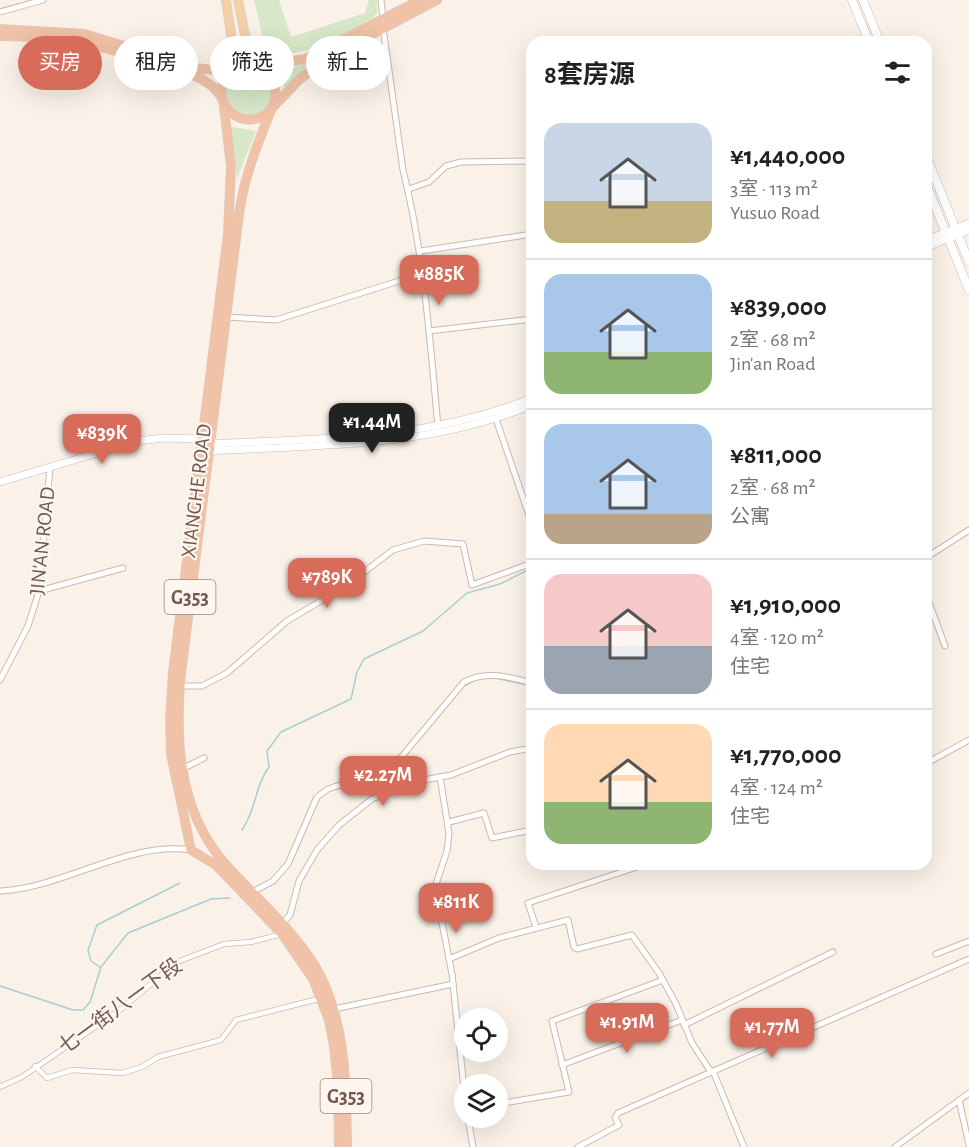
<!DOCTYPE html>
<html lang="zh">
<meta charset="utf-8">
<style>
:root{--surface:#fff;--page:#f2f2f2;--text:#222;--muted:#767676;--line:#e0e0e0;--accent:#d76c5b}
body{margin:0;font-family:"Alegreya Sans","Noto Sans SC",sans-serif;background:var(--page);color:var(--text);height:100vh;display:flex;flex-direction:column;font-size:22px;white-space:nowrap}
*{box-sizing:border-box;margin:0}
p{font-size:20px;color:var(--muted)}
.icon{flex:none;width:33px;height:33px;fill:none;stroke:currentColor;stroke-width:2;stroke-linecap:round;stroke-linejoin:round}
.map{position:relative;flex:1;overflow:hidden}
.panel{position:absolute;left:526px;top:36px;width:406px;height:834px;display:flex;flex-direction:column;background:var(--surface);border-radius:18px;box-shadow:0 6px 24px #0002}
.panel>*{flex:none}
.hud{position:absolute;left:18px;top:36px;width:418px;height:54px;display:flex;gap:12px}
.fabs{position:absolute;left:454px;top:1008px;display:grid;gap:12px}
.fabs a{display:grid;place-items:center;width:54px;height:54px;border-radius:50%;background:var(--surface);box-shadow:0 6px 24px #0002;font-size:30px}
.price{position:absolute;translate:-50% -51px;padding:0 14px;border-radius:12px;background:var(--accent);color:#fff;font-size:20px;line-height:39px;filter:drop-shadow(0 2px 3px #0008)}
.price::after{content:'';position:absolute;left:50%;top:36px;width:18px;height:14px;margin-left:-9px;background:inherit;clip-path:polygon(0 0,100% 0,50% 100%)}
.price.on{background:#222;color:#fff}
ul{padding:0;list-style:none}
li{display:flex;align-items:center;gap:18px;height:150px;padding:0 18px}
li+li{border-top:2px solid var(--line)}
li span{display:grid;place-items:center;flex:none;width:168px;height:120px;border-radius:18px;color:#555}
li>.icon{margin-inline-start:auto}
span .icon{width:72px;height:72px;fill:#fffc;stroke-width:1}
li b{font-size:26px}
h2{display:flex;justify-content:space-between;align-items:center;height:72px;padding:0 18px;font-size:26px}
.chip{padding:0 21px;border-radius:27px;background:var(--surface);box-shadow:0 6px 24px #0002;font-size:21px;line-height:54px}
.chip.on{background:var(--accent);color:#fff}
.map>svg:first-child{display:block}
</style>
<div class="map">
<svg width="969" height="1147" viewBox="0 0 969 1147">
<rect width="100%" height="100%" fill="#faf2e8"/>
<g fill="#d7e7c8">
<path d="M254 0H279L291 37 365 13 369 0H377V12L373 18C346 31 293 70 265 45Z"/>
<path d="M310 62 311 64 285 87 278 72Z"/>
<circle cx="249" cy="93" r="23"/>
<path d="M232 127 256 131 237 179 231 128Z"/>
</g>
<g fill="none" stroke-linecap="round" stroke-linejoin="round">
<g stroke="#a6cfd3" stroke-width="1.5">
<path d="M495 678 528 685"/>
<path d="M464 686 475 680"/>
<path d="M329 791 379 776 396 765"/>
<path d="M242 830C256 811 255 785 269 767L267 751 281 732 351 699 357 672 364 659 423 631 467 593 500 584 532 568"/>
<path d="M292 861 300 843"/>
<path d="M259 891 275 883 284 872"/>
<path d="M100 967 91 961 88 950 97 925 180 883"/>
<path d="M0 986 73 1010H83L90 1002 101 967 128 933 211 899 230 898"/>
</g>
<g stroke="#cbb9af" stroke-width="6">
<g id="pedestrian">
<path d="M35 1066 47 1078 72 1070 122 1073 142 1067 158 1057 221 1040 236 1020 322 998"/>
<path d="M0 1087 22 1077 121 1009 177 962 224 944 251 942 282 934"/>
</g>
</g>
<g stroke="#cbb9af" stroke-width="7">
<g id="minor">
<path d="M381 0 383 19"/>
<path d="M0 12 43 0"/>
<path d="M383 28 403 170C424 254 430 340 438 427"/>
<path d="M409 189 429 182 446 166 461 162 532 161"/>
<path d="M421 251 532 234"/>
<path d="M226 317 276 320 424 273"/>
<path d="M429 331 532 319"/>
<path d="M496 419 532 524"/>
<path d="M927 557 969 530"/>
<path d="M39 591 123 568"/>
<path d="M927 597 945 646"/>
<path d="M0 680 28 626 39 591 50 467"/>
<path d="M180 686H202L227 673 287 621 346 586 393 550 424 541 463 544 472 585 532 563"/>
<path d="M927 763 969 740"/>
<path d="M182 769 204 758"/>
<path d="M440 777 449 833 447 851 435 887 452 974 465 1098"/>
<path d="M449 822 484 813 492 838 532 830"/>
<path d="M0 891C64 888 130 840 191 850"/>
<path d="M252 892 273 881 288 864 317 797 328 789 379 772 398 761 464 682C486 670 509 677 532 683"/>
<path d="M282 924 290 915 299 881 317 850 339 825 372 799 413 782 451 775 510 752 532 748"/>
<path d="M536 927 528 903 646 864"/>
<path d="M936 954 969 941"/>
<path d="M449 959 499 938 568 920 574 947 577 949 632 935 659 973 676 1004 692 1043 711 1072"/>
<path d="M334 1009 453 984"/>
<path d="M684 1025 833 952"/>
<path d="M562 1065 682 1020"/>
<path d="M713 1071 744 1147"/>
<path d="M959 1100 969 1145"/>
<path d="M498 1104 569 1092 552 1021 663 980"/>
<path d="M468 1118 473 1147"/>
<path d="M578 1147 619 1125 615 1118 618 1113 969 959"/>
<path d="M895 1147 969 1093"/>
</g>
</g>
<g stroke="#cbb9af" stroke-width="8">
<g id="tertiary">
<path d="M927 240 969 223"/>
<path d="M927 247 969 230"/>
<path d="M208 444C321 438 426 441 532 398"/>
<path d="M207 451C318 445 428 448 532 405"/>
<path d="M0 482 138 441 163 438 203 439"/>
</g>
</g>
<g stroke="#cfbbb0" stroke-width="9">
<g id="secondary">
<path d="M852 0 869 42"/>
<path d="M863 0 880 42"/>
<path d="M927 158 969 262"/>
<path d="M927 186 969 290"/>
</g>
</g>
<g stroke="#d8d0ce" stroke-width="10">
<g id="primary">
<path d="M226 0 232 40 230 72"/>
<path d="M238 0 245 35 257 66"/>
</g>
</g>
<g stroke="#d8d0ce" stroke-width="10">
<g id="trunk">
<path d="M0 29 85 34 195 68 230 72"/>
<path d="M0 36C59 36 111 47 166 66 186 73 209 77 221 97"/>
<path d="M259 66 305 59 420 0"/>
<path d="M224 107 231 166 228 233 173 672 170 718 171 754 191 850 216 865 282 934 313 979 329 1020 334 1046 338 1085 339 1147"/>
<path d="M347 1147C346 1089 347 1030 321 977 305 945 277 918 253 893 242 882 231 871 221 859 178 806 175 738 181 673L240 207C246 172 259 140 272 108 286 79 254 52 229 73 204 104 248 138 272 108L300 79 327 58 437 0"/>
</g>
</g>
<use href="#pedestrian" stroke="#fff" stroke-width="4.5"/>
<use href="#minor" stroke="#fff" stroke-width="5"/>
<use href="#tertiary" stroke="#fff" stroke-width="7"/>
<use href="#secondary" stroke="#fff" stroke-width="8"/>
<use href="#primary" stroke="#f2d0a8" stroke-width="9"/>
<use href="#trunk" stroke="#f0c2a7" stroke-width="9"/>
</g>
<g text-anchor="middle" stroke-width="4.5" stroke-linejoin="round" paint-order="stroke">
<g fill="#fdf6ee" stroke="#9c877f" stroke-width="1.5">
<rect x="164.5" y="580" width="51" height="34" rx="4.5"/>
<rect x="320.5" y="1079" width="51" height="34" rx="4.5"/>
</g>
<g font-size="20" font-weight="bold" fill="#72584f">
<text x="190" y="604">G353</text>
<text x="346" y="1103">G353</text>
</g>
<g font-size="21" fill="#72584f" stroke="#fdf6ee">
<text transform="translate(196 491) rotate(-83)" y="7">XIANGHE ROAD</text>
<text transform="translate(42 541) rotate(-84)" y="7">JIN'AN ROAD</text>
<text transform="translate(120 1006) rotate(-36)" y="7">七一街八一下段</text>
</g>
</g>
</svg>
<div class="fabs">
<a><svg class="icon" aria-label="locate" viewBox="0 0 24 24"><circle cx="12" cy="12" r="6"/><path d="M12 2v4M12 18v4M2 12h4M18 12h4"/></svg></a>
<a><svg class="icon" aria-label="layers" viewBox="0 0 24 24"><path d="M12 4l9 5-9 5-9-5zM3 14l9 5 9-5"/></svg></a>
</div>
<b class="price" style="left:439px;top:306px">¥885K</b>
<b class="price on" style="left:372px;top:454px">¥1.44M</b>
<b class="price" style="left:102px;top:465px">¥839K</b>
<b class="price" style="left:327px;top:609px">¥789K</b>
<b class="price" style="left:383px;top:807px">¥2.27M</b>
<b class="price" style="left:456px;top:934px">¥811K</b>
<b class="price" style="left:627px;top:1054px">¥1.91M</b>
<b class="price" style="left:772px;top:1059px">¥1.77M</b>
<div class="hud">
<a class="chip on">买房</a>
<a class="chip">租房</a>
<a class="chip">筛选</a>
<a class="chip">新上</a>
</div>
<section class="panel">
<h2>8套房源<svg class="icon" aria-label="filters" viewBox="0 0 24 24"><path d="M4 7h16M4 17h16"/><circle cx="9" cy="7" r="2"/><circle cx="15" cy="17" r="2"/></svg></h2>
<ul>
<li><span style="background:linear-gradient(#c9d6e8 65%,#c2b280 0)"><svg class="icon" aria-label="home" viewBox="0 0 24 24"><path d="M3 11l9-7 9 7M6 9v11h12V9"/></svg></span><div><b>¥1,440,000</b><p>3室 · 113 m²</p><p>Yusuo Road</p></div></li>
<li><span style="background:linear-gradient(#a9c7e8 65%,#8fb573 0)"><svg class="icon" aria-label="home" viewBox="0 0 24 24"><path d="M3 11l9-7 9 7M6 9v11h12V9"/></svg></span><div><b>¥839,000</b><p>2室 · 68 m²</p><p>Jin'an Road</p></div></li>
<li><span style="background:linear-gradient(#a9c7e8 75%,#b9a48a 0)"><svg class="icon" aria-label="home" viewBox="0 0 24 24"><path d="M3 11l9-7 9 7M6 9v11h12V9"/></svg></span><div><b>¥811,000</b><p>2室 · 68 m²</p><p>公寓</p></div></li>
<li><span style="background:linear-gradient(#f6c9c9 60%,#9aa5b1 0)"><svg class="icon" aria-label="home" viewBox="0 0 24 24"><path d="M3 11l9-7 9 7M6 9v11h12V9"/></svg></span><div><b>¥1,910,000</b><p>4室 · 120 m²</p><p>住宅</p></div></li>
<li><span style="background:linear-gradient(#ffd9b3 65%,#8fb573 0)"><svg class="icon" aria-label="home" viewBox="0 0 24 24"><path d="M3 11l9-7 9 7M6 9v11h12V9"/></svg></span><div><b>¥1,770,000</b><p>4室 · 124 m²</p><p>住宅</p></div></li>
</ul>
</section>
</div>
